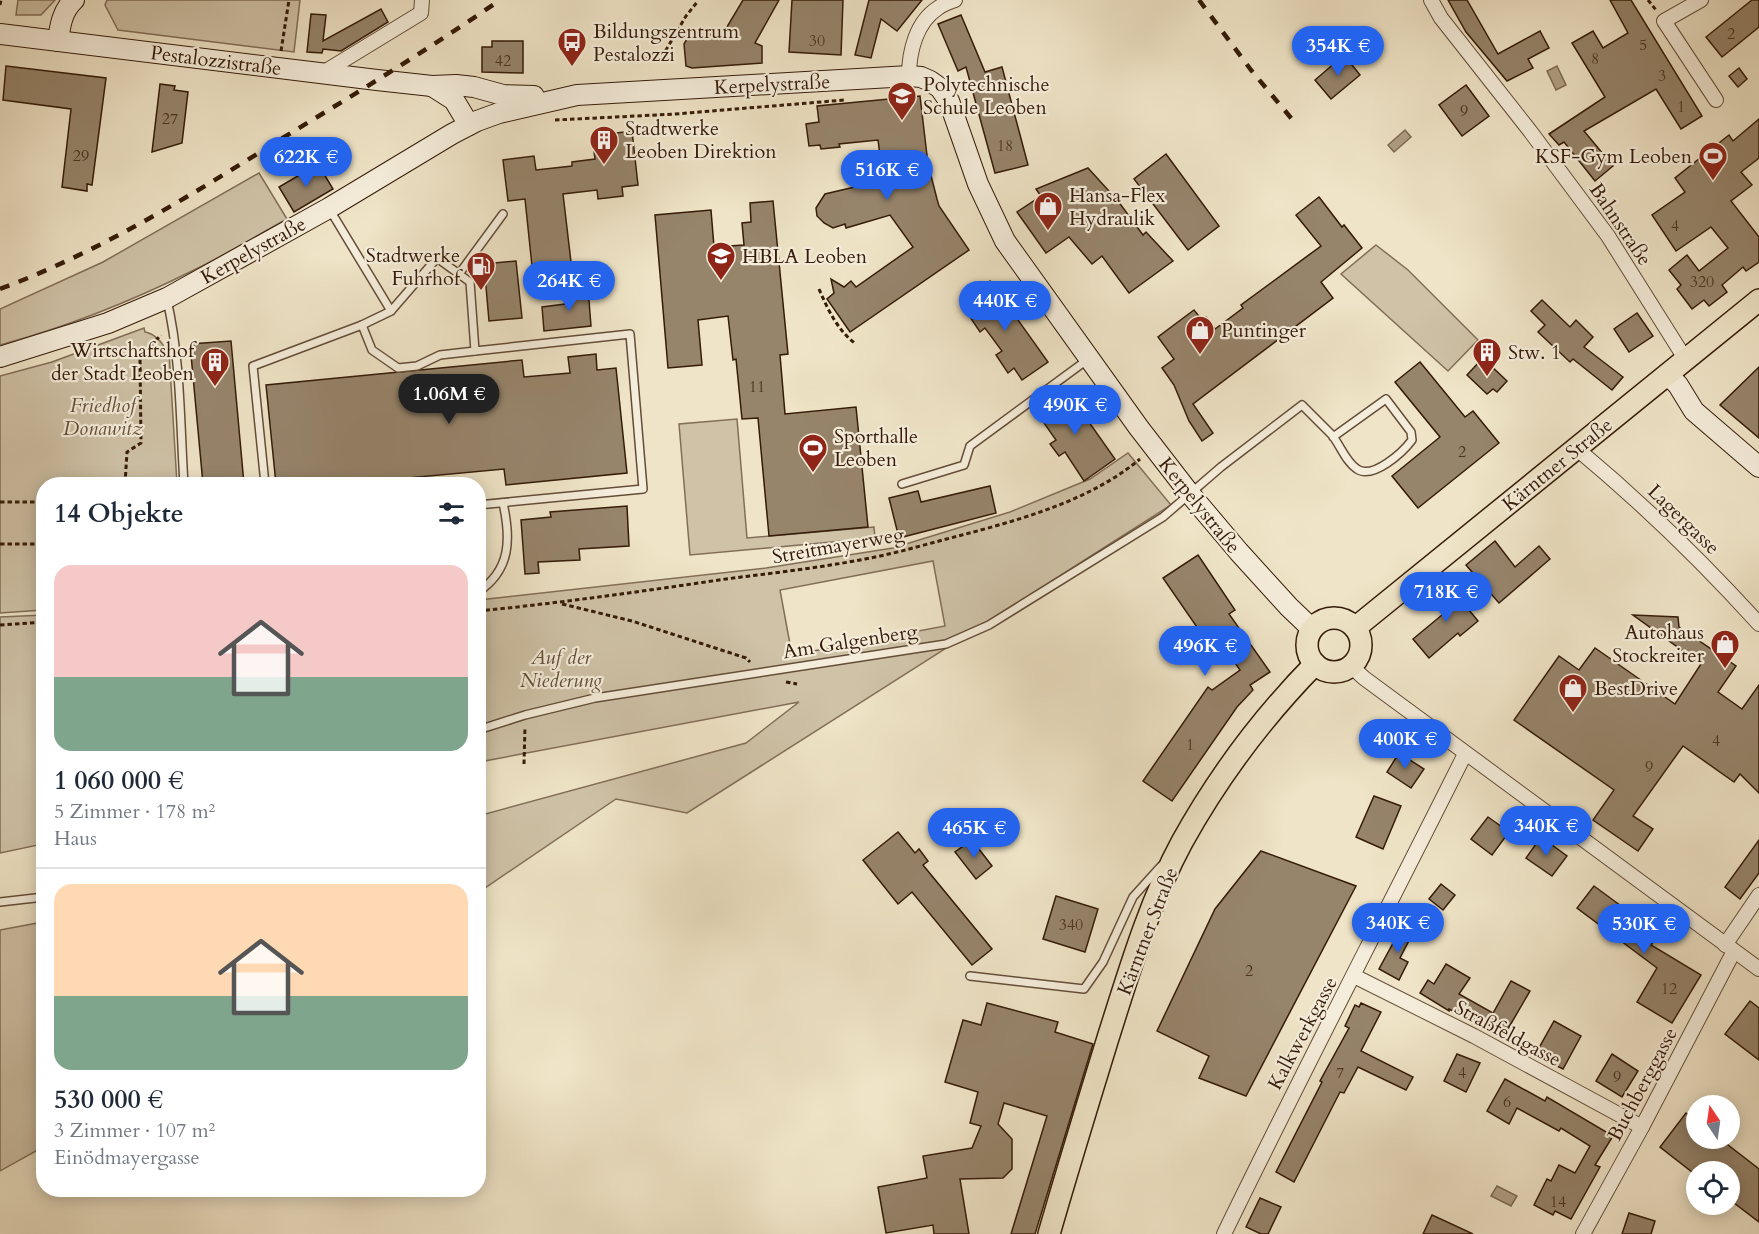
<!DOCTYPE html>
<html lang="de">
<meta charset="utf-8">
<style>
:root{--surface:#fff;--page:#f2f2f3;--text:#1f2937;--muted:#747a83;--line:#e0e1e3;--accent:#2563eb}
body{margin:0;font-family:Cardo,serif;background:var(--page);color:var(--text);height:100vh;display:flex;flex-direction:column;font-size:22px;white-space:nowrap}
*{box-sizing:border-box;margin:0}
p{font-size:20px;color:var(--muted)}
.icon{flex:none;width:33px;height:33px;fill:none;stroke:currentColor;stroke-width:2;stroke-linecap:round;stroke-linejoin:round}
.map{position:relative;flex:1;overflow:hidden}
.drawer{position:absolute;left:36px;top:477px;width:450px;height:720px;display:flex;flex-direction:column;background:var(--surface);border-radius:24px;box-shadow:0 3px 15px #0003}
.drawer>*{flex:none}
.needle{width:39px;rotate:347deg}
.buttons{position:absolute;left:1686px;top:1095px;display:grid;gap:12px}
.buttons a{display:grid;place-items:center;width:54px;height:54px;border-radius:50%;background:var(--surface);box-shadow:0 3px 15px #0003;font-size:30px}
.price{position:absolute;translate:-50% -51px;padding:0 14px;border-radius:21px;background:var(--accent);color:#fff;font-size:20px;line-height:39px;filter:drop-shadow(0 2px 3px #0008)}
.price::after{content:'';position:absolute;left:50%;top:36px;width:18px;height:14px;margin-left:-9px;background:inherit;clip-path:polygon(0 0,100% 0,50% 100%)}
.price.on{background:#222;color:#fff}
ul{padding:0;list-style:none}
li{display:grid;align-content:center;gap:12px;height:318px;padding:0 18px}
li+li{border-top:2px solid var(--line)}
li span{display:grid;place-items:center;height:186px;border-radius:18px;color:#555}
li>.icon{margin-inline-start:auto}
span .icon{width:108px;height:108px;fill:#fffc;stroke-width:1}
li b{font-size:26px}
h2{display:flex;justify-content:space-between;align-items:center;height:72px;padding:0 18px;font-size:26px}
.map>svg:first-child{display:block}
</style>
<div class="map">
<svg width="1759" height="1234" viewBox="0 0 1759 1234">
<rect width="100%" height="100%" fill="#efe4c7"/>
<filter id="stains"><feTurbulence type="fractalNoise" baseFrequency=".00333" numOctaves="4"/><feColorMatrix values="0 0 0 0 .2 0 0 0 0 .09 0 0 0 0 .02 0 0 0 .5 -.17"/></filter>
<radialGradient id="worn" r=".72"><stop offset=".6" stop-color="#630" stop-opacity="0"/><stop offset="1" stop-color="#630" stop-opacity=".3"/></radialGradient>
<g fill="#cfc2a7" stroke="#826e58" stroke-width="1.5" fill-rule="evenodd">
<path d="M18 0H55L41 15H16Z"/>
<path d="M107 0H300L294 52 118 30 105 5Z"/>
<path d="M259 173 287 219C256 236 225 255 194 270 132 301 67 327 0 345V309L103 262Z"/>
<path d="M1376 245 1408 270 1478 340 1448 371 1341 274Z"/>
<path d="M144 328 145 332C153 333 163 342 165 350L169 351 177 484H44L43 610 0 613V376L52 362Z"/>
<path d="M737 419 747 538 874 527 875 538 690 555 679 424Z"/>
<path d="M1128 453 1171 505 687 813 616 799 479 892 478 816 746 743 799 702 479 762V600L766 568 893 548 1010 512 1090 479ZM933 561 945 626 792 655 780 590Z"/>
<path d="M44 615 43 844 0 853V617Z"/>
<path d="M43 922V1147L0 1171V930Z"/>
</g>
<g fill="#b0a086" stroke="#7f6b54" stroke-width="1.5">
<path d="M1557 66 1566 85 1556 90 1547 71Z"/>
<path d="M1405 130 1411 137 1394 152 1388 145Z"/>
<path d="M1497 1186 1517 1196 1511 1206 1491 1196Z"/>
</g>
<g fill="#96846b" stroke="#351b08" stroke-width="1.5">
<path d="M743 0H779L755 43 762 46V63L692 68 686 66 684 44 693 29 709 38 714 28 724 32Z"/>
<path d="M792 0H843L841 55 789 52Z"/>
<path d="M869 0H922L897 31 881 19 871 58 855 55Z"/>
<path d="M1448 0H1467L1498 54 1540 31 1549 48 1528 59 1533 68 1507 81 1466 32Z"/>
<path d="M1610 0H1631L1702 116 1681 129 1656 89 1584 131 1613 166 1595 181 1564 142 1559 145 1549 134 1605 97 1572 43 1593 31 1603 48 1628 33Z"/>
<path d="M1752 0H1759V27L1722 57 1706 37Z"/>
<path d="M381 9 388 22 341 51 323 49 322 53 307 52 311 14 326 15 323 41Z"/>
<path d="M961 15 985 72 1002 67 1028 165 995 173 966 67 958 71 938 24Z"/>
<path d="M492 41H523V73L482 72V47H492Z"/>
<path d="M1344 55 1360 75 1331 99 1315 80Z"/>
<path d="M6 66 106 78 92 185 87 184V191L62 187 71 109 3 100Z"/>
<path d="M1739 68 1747 79 1738 87 1729 76Z"/>
<path d="M160 84 175 86 174 90 188 92 182 143 152 152Z"/>
<path d="M1466 85 1489 116 1462 136 1439 105Z"/>
<path d="M920 96 928 164 937 199 939 206 969 250 850 332 827 299 834 293 831 279 844 287 851 281 856 287 913 247 890 215 846 228 845 224 833 228 824 223 817 216 816 208 825 194 876 182 875 173 882 171 878 140 839 144 840 147 821 149 820 145 809 146 806 124 819 122 817 106Z"/>
<path d="M1759 119V158L1741 172 1752 185 1731 201 1759 237V262L1746 271 1743 267 1722 285 1727 292 1709 306 1704 300 1692 309 1677 289 1681 285 1669 270 1687 255 1699 271 1728 248 1711 227 1676 251 1652 215 1685 192 1675 178 1729 135 1733 141Z"/>
<path d="M632 131 638 185 622 187 623 196 598 199 597 190 563 194 571 262 532 266 525 199 508 201 503 160 534 156 536 170 572 166V162L595 159 592 136Z"/>
<path d="M1166 154 1219 226 1188 250 1134 179Z"/>
<path d="M318 164 333 189 294 212 279 187Z"/>
<path d="M1088 168 1118 201 1143 235 1146 232 1173 261 1129 293 1102 256 1092 264 1069 237 1046 253 1017 212 1041 196 1036 189Z"/>
<path d="M1319 197 1342 227 1344 225 1362 248 1321 282 1333 298 1193 404 1213 433 1202 441 1189 421 1174 385 1162 368 1174 359 1158 337 1194 310 1202 320 1206 317 1215 329 1243 308 1241 305 1321 246 1296 215Z"/>
<path d="M773 201 788 354 780 355 785 414 856 407 868 527 769 536 758 418 742 419 736 359 733 360 728 316 698 320 702 365 668 368 655 215 711 210 714 247 744 245 742 223 751 222 750 203Z"/>
<path d="M516 261 522 318 489 321 484 264Z"/>
<path d="M990 281 1048 362 1022 380 1014 368 1008 373 996 355 1002 351 985 328 980 332 968 314 974 310 966 298Z"/>
<path d="M588 288 591 326 544 331 542 307 565 304 564 290Z"/>
<path d="M1542 300 1570 327 1576 320 1593 337 1584 347 1623 377 1612 390 1573 359 1570 362 1538 332 1545 325 1531 311Z"/>
<path d="M1637 313 1653 336 1629 352 1614 329Z"/>
<path d="M231 341 244 484H203L190 344Z"/>
<path d="M596 354 597 370 616 368 627 473 506 485 504 469 343 484H276L266 385 522 360 524 377 570 373 568 357Z"/>
<path d="M1480 361 1489 369 1491 366 1507 381 1497 392 1493 389 1487 394 1467 375Z"/>
<path d="M1420 362 1465 417 1473 411 1499 443 1418 508 1392 476 1440 437 1395 382Z"/>
<path d="M1759 367V438L1720 405Z"/>
<path d="M1067 391 1115 459 1084 481 1065 452 1059 456 1050 444 1056 440 1037 413Z"/>
<path d="M990 486 996 513 899 538 889 498 918 491 921 502Z"/>
<path d="M627 506 629 546 579 549 580 560 538 562 539 573 525 574 521 520 551 517 550 512Z"/>
<path d="M1495 541 1515 567 1539 546 1550 559 1499 603 1466 565Z"/>
<path d="M1198 555 1235 610 1229 614 1270 672 1250 685 1253 690 1237 707 1172 801 1143 781 1208 687 1212 690 1240 670 1210 627 1201 633 1163 578Z"/>
<path d="M1446 582 1478 621 1460 636 1458 633 1429 658 1413 639 1448 610 1434 592Z"/>
<path d="M1633 615 1678 617 1679 627 1736 666 1718 692 1742 709 1759 685V793L1740 774 1734 782 1683 746 1633 816 1653 829 1638 851 1593 820 1614 790 1514 720 1559 656 1579 670 1595 648 1675 704 1701 664Z"/>
<path d="M1399 753 1424 769 1411 788 1387 772Z"/>
<path d="M1374 796 1401 806 1383 849 1356 837Z"/>
<path d="M1488 817 1509 832 1492 855 1471 839Z"/>
<path d="M898 832 915 853 919 849 928 861 923 865 992 949 972 965 912 892 898 904 863 860Z"/>
<path d="M1541 837 1567 856 1552 876 1526 858Z"/>
<path d="M972 840 992 866 976 879 955 852Z"/>
<path d="M1759 840V873L1740 899 1725 887Z"/>
<path d="M1261 851 1356 886 1246 1096 1199 1078 1209 1056 1157 1031 1215 909Z"/>
<path d="M1441 884 1455 895 1443 910 1429 899Z"/>
<path d="M1594 886 1659 934 1651 945 1701 975 1672 1023 1637 1002 1657 968 1577 908Z"/>
<path d="M1056 896 1098 909 1085 952 1043 939Z"/>
<path d="M1404 923 1415 929 1400 958 1408 962 1399 980 1379 969Z"/>
<path d="M1446 964 1470 978 1459 994 1493 1013 1485 1027 1449 1009V1011L1420 993 1428 980 1434 984Z"/>
<path d="M1511 981 1530 991 1505 1034 1487 1024Z"/>
<path d="M1750 1001 1759 1008V1060L1725 1034Z"/>
<path d="M987 1003 1058 1022 1055 1032 1093 1044 1035 1234H1011L1047 1116 1004 1103 998 1124 1012 1139V1169L1003 1178 960 1179 969 1234H934L933 1225 886 1233 878 1187 927 1178 923 1156 972 1148 981 1126 970 1123 978 1092 945 1082 963 1020 981 1025Z"/>
<path d="M1361 1003 1381 1012 1361 1051 1413 1077 1406 1090 1358 1067 1344 1093 1340 1092 1294 1182 1276 1172 1322 1082 1320 1081 1349 1028 1345 1026 1355 1005 1359 1007Z"/>
<path d="M1554 1021 1581 1036 1563 1069 1535 1055Z"/>
<path d="M1457 1054 1480 1063 1466 1092 1444 1081Z"/>
<path d="M1612 1054 1638 1071 1622 1097 1596 1081Z"/>
<path d="M1505 1079 1545 1101 1547 1097 1613 1136 1595 1165 1600 1167 1571 1219 1555 1211 1553 1215 1534 1205 1547 1179 1551 1181 1559 1165 1575 1173 1590 1146 1561 1128 1559 1131 1517 1108 1509 1124 1487 1111Z"/>
<path d="M1686 1113 1696 1121V1138H1719L1759 1169V1222L1730 1200V1172H1692L1660 1147Z"/>
<path d="M1260 1198 1281 1207 1268 1234H1261L1246 1227Z"/>
<path d="M1629 1213 1655 1221 1651 1234H1622Z"/>
<path d="M1432 1215 1473 1234H1423Z"/>
</g>
<g fill="none" stroke-linecap="round" stroke-linejoin="round">
<g stroke="#644d38" stroke-width="10">
<g id="lane">
<path d="M330 210 391 311"/>
<path d="M459 274 503 214"/>
<path d="M167 300C181 360 180 423 184 484"/>
<path d="M362 325 372 350 398 368 417 366 440 355 475 351"/>
<path d="M265 484 253 366 362 325 391 311 437 258 470 282 475 351 630 334 643 489 478 505"/>
<path d="M902 484 964 465 970 446 1087 360"/>
<path d="M478 592C511 570 511 539 503 503"/>
<path d="M478 730 525 715 595 698 946 644 989 625 1163 517 1221 467 1302 405C1312 415 1322 425 1332 435 1340 445 1346 462 1357 469 1373 480 1403 452 1412 440L1411 432 1386 399 1333 437"/>
<path d="M0 902 44 897"/>
<path d="M970 976 1084 989 1103 962 1133 897 1161 866"/>
</g>
</g>
<g stroke="#644d38" stroke-width="16">
<g id="street">
<path d="M1431 0 1441 18 1530 131 1608 236 1686 360"/>
<path d="M1701 0 1664 21 1716 100"/>
<path d="M321 74 421 13 422 0"/>
<path d="M909 76C909 52 916 22 938 8 943 4 950 2 955 0"/>
<path d="M1576 448C1642 503 1702 561 1759 624"/>
<path d="M1351 666 1364 678 1759 969"/>
<path d="M1725 945 1759 895"/>
<path d="M1354 976 1474 1036 1642 1127"/>
<path d="M1224 1234C1302 1073 1385 914 1465 754"/>
<path d="M1583 1234 1642 1127 1734 951"/>
</g>
</g>
<g stroke="#351b08" stroke-width="22">
<g id="secondary">
<path d="M0 34 377 80 432 86 456 85 474 87 503 95 534 96"/>
<path d="M58 41C60 26 62 11 74 0"/>
<path d="M432 86 454 100 469 125"/>
<path d="M0 357 108 323 167 298 329 208 452 134 477 121 499 113 577 95 909 76 921 77 930 81 940 88 949 101 978 184 1005 241 1139 428 1190 494 1239 552 1289 607 1312 629"/>
<path d="M1668 375 1678 385 1694 411 1759 467"/>
</g>
</g>
<g stroke="#351b08" stroke-width="24">
<g id="primary">
<circle cx="1334" cy="645" r="27"/>
<path d="M1355 628 1759 300"/>
<path d="M1049 1234C1068 1168 1088 1103 1108 1038 1129 972 1149 903 1182 842 1218 777 1263 717 1315 664"/>
</g>
</g>
<g stroke="#351b08" stroke-width="3" stroke-dasharray="4.5 3" stroke-linecap="butt">
<path d="M1648 0 1656 10"/>
<path d="M0 5 1 0"/>
<path d="M281 51 289 0"/>
<path d="M642 53 643 58 649 59 661 55 666 50 686 16 698 1"/>
<path d="M555 120 675 114 845 100"/>
<path d="M819 289C828 310 838 331 856 344"/>
<path d="M125 484 127 452 141 443 140 357 161 335"/>
<path d="M0 502H44"/>
<path d="M0 544H44"/>
<path d="M562 604 632 621 746 658 750 662"/>
<path d="M478 611C561 603 644 591 726 579 772 573 819 568 865 559 898 553 930 543 962 535 1023 519 1091 500 1140 459"/>
<path d="M0 625 44 622"/>
<path d="M786 682 797 684"/>
<path d="M524 764 525 727"/>
</g>
<use href="#lane" stroke="#f5eddb" stroke-width="7"/>
<use href="#street" stroke="#f5eddb" stroke-width="14"/>
<use href="#secondary" stroke="#f5eddb" stroke-width="20"/>
<use href="#primary" stroke="#efe4c7" stroke-width="21"/>
<g stroke="#351b08" stroke-width="4.5" stroke-dasharray="10 10" stroke-linecap="butt">
<path d="M1199 0 1251 70 1296 124"/>
<path d="M0 289C99 252 192 195 281 139 355 94 429 49 500 0"/>
</g>
</g>
<defs>
<g id="bus-pin" transform="scale(1.5)"><path d="M0 17L-7.5 6A9.5 9.5 0 1 1 7.5 6Z" fill="#8f2418" stroke="#f5eddb"/><path d="M-5-6H5V4H4V6H2V4H-2V6H-4V4H-5ZM-3.5-4V0h7V-4ZM-3.5 1.2v1.5H-2V1.2ZM2 1.2v1.5H3.5V1.2Z" fill="#fff"/></g>
<g id="school-pin" transform="scale(1.5)"><path d="M0 17L-7.5 6A9.5 9.5 0 1 1 7.5 6Z" fill="#8f2418" stroke="#f5eddb"/><path d="M0-5L7-2L0 1L-7-2ZM-4 1L0 2.5L4 1V4Q0 6-4 4Z" fill="#fff"/></g>
<g id="building-pin" transform="scale(1.5)"><path d="M0 17L-7.5 6A9.5 9.5 0 1 1 7.5 6Z" fill="#8f2418" stroke="#f5eddb"/><path d="M-4-6H4V6H1V3H-1V6H-4ZM-2.5-4.3h1.7v1.8h-1.7ZM.8-4.3h1.7v1.8H.8ZM-2.5-1h1.7V.8h-1.7ZM.8-1h1.7V.8H.8Z" fill="#fff"/></g>
<g id="stadium-pin" transform="scale(1.5)"><path d="M0 17L-7.5 6A9.5 9.5 0 1 1 7.5 6Z" fill="#8f2418" stroke="#f5eddb"/><path d="M0-5a6.5 5 0 1 0 0 10a6.5 5 0 1 0 0-10ZM-3.5-1.8h7v3.6h-7Z" fill="#fff"/></g>
<g id="shop-pin" transform="scale(1.5)"><path d="M0 17L-7.5 6A9.5 9.5 0 1 1 7.5 6Z" fill="#8f2418" stroke="#f5eddb"/><path d="M-5-2.5h2.3a2.7 3.5 0 0 1 5.4 0H5L5.5 6h-11ZM-1.5-2.5h3a1.5 2.3 0 0 0-3 0Z" fill="#fff"/></g>
<g id="fuel-pin" transform="scale(1.5)"><path d="M0 17L-7.5 6A9.5 9.5 0 1 1 7.5 6Z" fill="#8f2418" stroke="#f5eddb"/><path d="M-5.5-6h7V0h2V4h1.3V-2.5L3-4.5l.8-.8L6-3V5H2.5V1h-1V6h-7ZM-4.2-4.7v3.2H.2V-4.7Z" fill="#fff"/></g>
</defs>
<g fill-rule="evenodd">
<use href="#bus-pin" x="572" y="42"/>
<use href="#school-pin" x="902" y="96"/>
<use href="#building-pin" x="604" y="140"/>
<use href="#stadium-pin" x="1713" y="156"/>
<use href="#shop-pin" x="1048" y="206"/>
<use href="#school-pin" x="721" y="256"/>
<use href="#fuel-pin" x="481" y="266"/>
<use href="#shop-pin" x="1200" y="330"/>
<use href="#building-pin" x="1487" y="352"/>
<use href="#building-pin" x="215" y="362"/>
<use href="#stadium-pin" x="813" y="448"/>
<use href="#shop-pin" x="1725" y="644"/>
<use href="#shop-pin" x="1573" y="688"/>
</g>
<g text-anchor="middle" stroke-width="4.5" stroke-linejoin="round" paint-order="stroke">
<g font-size="16" fill="#4d3521">
<text x="1731" y="39">2</text>
<text x="817" y="46">30</text>
<text x="1643" y="50">5</text>
<text x="1595" y="64">8</text>
<text x="503" y="66">42</text>
<text x="1662" y="81">3</text>
<text x="1681" y="112">1</text>
<text x="1464" y="116">9</text>
<text x="170" y="124">27</text>
<text x="1005" y="151">18</text>
<text x="81" y="161">29</text>
<text x="1675" y="231">4</text>
<text x="1702" y="287">320</text>
<text x="757" y="392">11</text>
<text x="1462" y="457">2</text>
<text x="1716" y="746">4</text>
<text x="1190" y="750">1</text>
<text x="1649" y="772">9</text>
<text x="1071" y="930">340</text>
<text x="1249" y="976">2</text>
<text x="1669" y="994">12</text>
<text x="1340" y="1078">7</text>
<text x="1462" y="1078">4</text>
<text x="1617" y="1082">9</text>
<text x="1507" y="1107">6</text>
<text x="1558" y="1207">14</text>
</g>
<g font-size="20" fill="#351b08" stroke="#f5eddb" text-anchor="start">
<text x="593" y="38">Bildungszentrum<tspan x="593" dy="23">Pestalozzi</tspan></text>
<text x="923" y="91">Polytechnische<tspan x="923" dy="23">Schule Leoben</tspan></text>
<text x="625" y="135">Stadtwerke<tspan x="625" dy="23">Leoben Direktion</tspan></text>
<text x="1692" y="163" text-anchor="end">KSF-Gym Leoben</text>
<text x="1069" y="202">Hansa-Flex<tspan x="1069" dy="23">Hydraulik</tspan></text>
<text x="460" y="262" text-anchor="end">Stadtwerke<tspan x="460" dy="23">Fuhrhof</tspan></text>
<text x="742" y="263">HBLA Leoben</text>
<text x="1221" y="337">Puntinger</text>
<text x="194" y="357" text-anchor="end">Wirtschaftshof<tspan x="194" dy="23">der Stadt Leoben</tspan></text>
<text x="1508" y="359">Stw. 1</text>
<text x="834" y="443">Sporthalle<tspan x="834" dy="23">Leoben</tspan></text>
<text x="1704" y="639" text-anchor="end">Autohaus<tspan x="1704" dy="23">Stockreiter</tspan></text>
<text x="1594" y="695">BestDrive</text>
</g>
<g font-size="20" fill="#351b08" stroke="#f5eddb">
<text transform="translate(216 60) rotate(7)" y="7">Pestalozzistraße</text>
<text transform="translate(772 84) rotate(-3)" y="7">Kerpelystraße</text>
<text transform="translate(1621 224) rotate(56)" y="7">Bahnstraße</text>
<text transform="translate(253 250) rotate(-29)" y="7">Kerpelystraße</text>
<text transform="translate(1557 464) rotate(-39)" y="7">Kärntner Straße</text>
<text transform="translate(1200 505) rotate(51)" y="7">Kerpelystraße</text>
<text transform="translate(1684 519) rotate(44)" y="7">Lagergasse</text>
<text transform="translate(838 545) rotate(-10)" y="7">Streitmayerweg</text>
<text transform="translate(850 641) rotate(-9)" y="7">Am Galgenberg</text>
<text transform="translate(1147 931) rotate(-69)" y="7">Kärntner Straße</text>
<text transform="translate(1302 1033) rotate(-62)" y="7">Kalkwerkgasse</text>
<text transform="translate(1508 1033) rotate(28)" y="7">Straßfeldgasse</text>
<text transform="translate(1642 1084) rotate(-62)" y="7">Buchberggasse</text>
</g>
<g font-size="20" font-style="italic" fill="#634d38" stroke="#f5eddb">
<text x="103" y="412">Friedhof<tspan x="103" dy="23">Donawitz</tspan></text>
<text x="561" y="664">Auf der<tspan x="561" dy="23">Niederung</tspan></text>
</g>
</g>
<rect width="100%" height="100%" filter="url(#stains)"/>
<rect width="100%" height="100%" fill="url(#worn)"/>
</svg>
<div class="buttons">
<a><svg class="needle" viewBox="-14 -14 28 28"><path d="M0-13l5 13h-10z" fill="#e53935"/><path d="M0 13l5-13h-10z" fill="#747a83"/></svg></a>
<a><svg class="icon" aria-label="locate" viewBox="0 0 24 24"><circle cx="12" cy="12" r="6"/><path d="M12 2v4M12 18v4M2 12h4M18 12h4"/></svg></a>
</div>
<b class="price" style="left:1338px;top:77px">354K €</b>
<b class="price" style="left:306px;top:188px">622K €</b>
<b class="price" style="left:887px;top:201px">516K €</b>
<b class="price" style="left:569px;top:312px">264K €</b>
<b class="price" style="left:1005px;top:332px">440K €</b>
<b class="price on" style="left:449px;top:425px">1.06M €</b>
<b class="price" style="left:1075px;top:436px">490K €</b>
<b class="price" style="left:1446px;top:623px">718K €</b>
<b class="price" style="left:1205px;top:677px">496K €</b>
<b class="price" style="left:1405px;top:770px">400K €</b>
<b class="price" style="left:1546px;top:857px">340K €</b>
<b class="price" style="left:974px;top:859px">465K €</b>
<b class="price" style="left:1398px;top:954px">340K €</b>
<b class="price" style="left:1644px;top:955px">530K €</b>
<section class="drawer">
<h2>14 Objekte<svg class="icon" aria-label="filters" viewBox="0 0 24 24"><path d="M4 7h16M4 17h16"/><circle cx="9" cy="7" r="2"/><circle cx="15" cy="17" r="2"/></svg></h2>
<ul>
<li><span style="background:linear-gradient(#f6c9c9 60%,#7fa58c 0)"><svg class="icon" aria-label="home" viewBox="0 0 24 24"><path d="M3 11l9-7 9 7M6 9v11h12V9"/></svg></span><div><b>1 060 000 €</b><p>5 Zimmer · 178 m²</p><p>Haus</p></div></li>
<li><span style="background:linear-gradient(#ffd9b3 60%,#7fa58c 0)"><svg class="icon" aria-label="home" viewBox="0 0 24 24"><path d="M3 11l9-7 9 7M6 9v11h12V9"/></svg></span><div><b>530 000 €</b><p>3 Zimmer · 107 m²</p><p>Einödmayergasse</p></div></li>
</ul>
</section>
</div>
